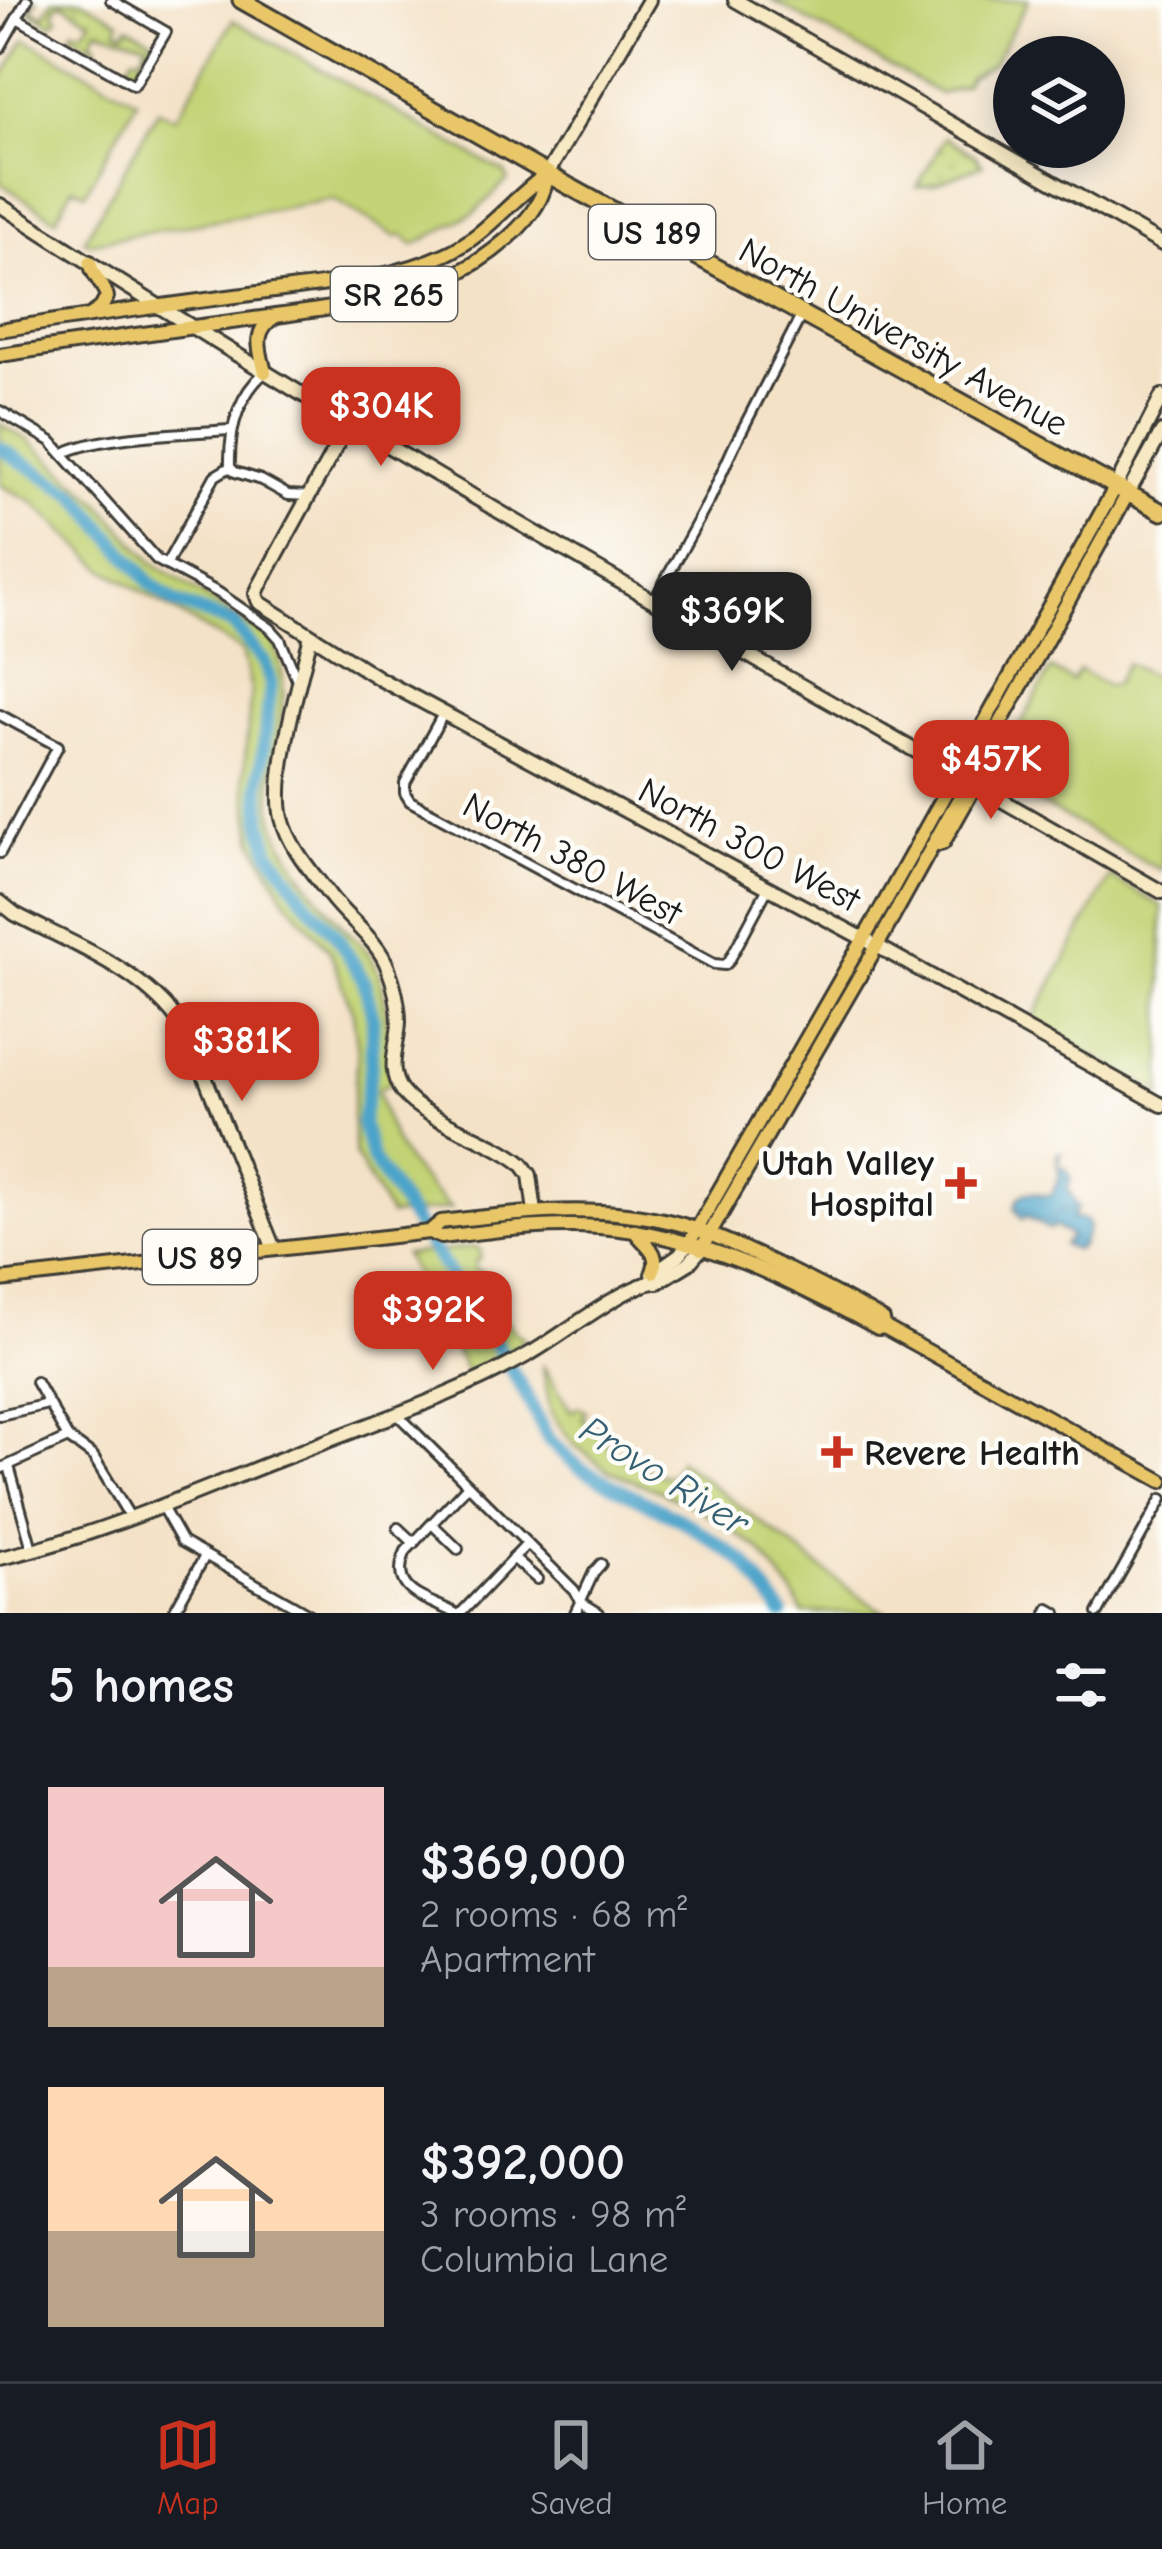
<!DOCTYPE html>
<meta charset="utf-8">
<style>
:root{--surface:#171b24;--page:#242831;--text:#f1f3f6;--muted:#9ea1a6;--line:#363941;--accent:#c8321e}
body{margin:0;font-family:"Comic Neue",sans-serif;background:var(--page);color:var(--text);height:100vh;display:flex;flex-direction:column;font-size:45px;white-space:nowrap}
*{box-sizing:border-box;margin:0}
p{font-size:39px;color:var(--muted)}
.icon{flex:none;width:66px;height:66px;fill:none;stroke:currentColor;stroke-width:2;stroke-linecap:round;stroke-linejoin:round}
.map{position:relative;height:1613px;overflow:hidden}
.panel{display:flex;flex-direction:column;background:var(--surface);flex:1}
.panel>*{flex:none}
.controls{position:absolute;left:993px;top:36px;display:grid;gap:24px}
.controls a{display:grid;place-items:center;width:132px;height:132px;border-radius:50%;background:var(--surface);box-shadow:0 6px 30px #0003;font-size:60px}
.price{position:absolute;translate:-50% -102px;padding:0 27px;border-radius:24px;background:var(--accent);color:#fff;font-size:39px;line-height:78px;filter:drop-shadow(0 3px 6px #0008)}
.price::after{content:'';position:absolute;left:50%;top:72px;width:36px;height:27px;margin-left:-18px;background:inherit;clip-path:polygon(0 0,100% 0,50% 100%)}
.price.selected{background:#222;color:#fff}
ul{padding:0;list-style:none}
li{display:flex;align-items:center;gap:36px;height:300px;padding:0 48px}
li span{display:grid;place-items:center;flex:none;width:336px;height:240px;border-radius:0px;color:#555}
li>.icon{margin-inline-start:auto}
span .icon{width:144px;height:144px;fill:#fffc;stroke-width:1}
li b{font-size:51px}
h2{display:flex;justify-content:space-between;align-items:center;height:144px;padding:0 48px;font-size:51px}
.tabs{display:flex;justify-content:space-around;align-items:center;height:168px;border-top:3px solid var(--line);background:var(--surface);font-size:33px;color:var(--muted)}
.tabs a{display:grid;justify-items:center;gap:6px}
.tabs .selected{color:var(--accent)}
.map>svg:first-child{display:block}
</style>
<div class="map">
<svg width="1162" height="1613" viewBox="0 0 1162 1613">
<defs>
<pattern id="grass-dots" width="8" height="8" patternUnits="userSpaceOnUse" patternTransform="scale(3)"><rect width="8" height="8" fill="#c3d375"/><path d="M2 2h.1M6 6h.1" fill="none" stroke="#a7b565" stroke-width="1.8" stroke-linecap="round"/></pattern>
<pattern id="water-waves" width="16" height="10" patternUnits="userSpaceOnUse" patternTransform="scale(3)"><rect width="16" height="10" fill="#4ea4ca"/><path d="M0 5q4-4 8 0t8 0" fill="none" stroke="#4085a3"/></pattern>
</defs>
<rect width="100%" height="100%" fill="#fdfcf7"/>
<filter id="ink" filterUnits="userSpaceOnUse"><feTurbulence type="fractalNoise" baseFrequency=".00833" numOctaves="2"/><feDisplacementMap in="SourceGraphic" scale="24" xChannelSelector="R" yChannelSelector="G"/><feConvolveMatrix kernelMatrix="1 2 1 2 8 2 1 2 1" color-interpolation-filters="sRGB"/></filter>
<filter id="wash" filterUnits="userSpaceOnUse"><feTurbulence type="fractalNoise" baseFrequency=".004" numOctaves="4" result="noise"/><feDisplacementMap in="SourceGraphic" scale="48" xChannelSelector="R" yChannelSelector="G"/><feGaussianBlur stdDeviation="2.7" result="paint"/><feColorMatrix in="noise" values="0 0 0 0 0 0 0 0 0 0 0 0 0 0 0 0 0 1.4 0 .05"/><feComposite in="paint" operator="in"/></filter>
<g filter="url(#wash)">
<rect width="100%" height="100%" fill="#f4e2c7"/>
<g fill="url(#grass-dots)" stroke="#707848" stroke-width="3">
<path d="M34 0H37L32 9 44 15 52 0H82L120 21 117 29 124 32 128 26 154 40 136 70 129 65 133 56H142L147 43 97 29 92 41 97 44V48L71 34 74 29 82 32 91 21 61 2 53 11 58 18 52 24 29 11Z"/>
<path d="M945 137 975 155 983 165 934 184 917 187Z"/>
</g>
<g fill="#c3d375" stroke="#707848" stroke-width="3">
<path d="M772 0H1029L992 65 970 77 965 85 940 94Z"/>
<path d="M233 20 505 173 508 180 475 212 414 245 402 234 397 237 333 199 89 243 84 240 158 110 176 118Z"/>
<path d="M25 39 137 100 85 193 73 187 56 219 0 183V82Z"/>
<path d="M0 424 30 441 100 503 152 562 273 641C302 706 258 763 275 823 285 856 317 896 340 923 349 934 363 944 371 957 393 992 383 1044 392 1083L378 1089C390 1147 409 1169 451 1209L390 1216 355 1155 352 1115 358 1051 353 1013 330 951 286 899 254 842 244 778 251 689 242 651 104 569 32 501 0 485Z"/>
<path d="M1126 663 1162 682V871L992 777 1051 669 1072 681 1079 670 1107 686 1115 684Z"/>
<path d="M1110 877 1162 906V1095L1032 1021Z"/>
<path d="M477 1247 480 1250V1259L475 1262 476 1272H482C487 1297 504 1325 524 1338L521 1343 467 1373 404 1255Z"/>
<path d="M542 1364 571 1411 579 1407 586 1411 582 1419 602 1431 599 1437C619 1455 645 1474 671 1476L679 1460 854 1593 886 1613H803L792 1592 759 1549 695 1506 608 1470 573 1444 551 1413Z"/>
</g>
<path fill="url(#water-waves)" stroke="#356073" stroke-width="3" d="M1061 1152 1059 1166 1066 1168 1071 1179 1068 1189 1078 1208 1072 1218 1086 1220 1089 1227 1081 1247 1075 1250 1063 1245 1070 1236 1054 1226 1050 1230 1025 1216 1022 1219 1015 1208C1019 1189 1032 1190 1047 1196L1052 1194 1059 1176 1057 1153Z"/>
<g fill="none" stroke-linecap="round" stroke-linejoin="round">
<path stroke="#4ea4ca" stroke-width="14" d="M0 448 76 495 151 584 175 602 233 624 265 663 271 685 259 785 262 823 270 851 306 901 336 935 364 981 373 1017 371 1068 362 1123 372 1159 496 1344 525 1393 549 1441 580 1468 689 1524 744 1562 782 1613"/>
</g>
</g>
<g filter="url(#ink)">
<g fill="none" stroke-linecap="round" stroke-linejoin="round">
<g stroke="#3c3a36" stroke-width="14">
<g id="street">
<path d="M17 18 134 85 166 32 111 0"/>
<path d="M0 48 27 0"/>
<path d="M0 411 51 441 157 560 219 593 270 628 280 639 298 682"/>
<path d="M64 453C100 435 188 433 231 430"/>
<path d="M230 467 235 472 261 480 288 495 308 496"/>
<path d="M166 565 215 476 230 467C229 432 237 397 264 373"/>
<path d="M654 601 710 499 734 446 801 316"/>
<path d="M443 714 405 783V793L410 801 714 964 725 965 729 961 768 888"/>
<path d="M0 715 58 746 0 853"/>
<path d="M36 1382 68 1438 93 1456 130 1517"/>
<path d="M397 1414 574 1590 581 1602 599 1613"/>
<path d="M0 1415 48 1404"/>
<path d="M9 1466 32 1549"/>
<path d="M0 1469 68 1438"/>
<path d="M162 1507 182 1542 307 1613"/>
<path d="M432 1524 458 1549"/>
<path d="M398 1528 414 1543"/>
<path d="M513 1558 537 1579"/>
<path d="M173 1613 205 1556"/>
<path d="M455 1613C426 1598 387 1592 406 1551L468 1485"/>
<path d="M461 1613 527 1544"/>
<path d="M575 1613 594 1572 601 1564"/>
<path d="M1047 1613 1049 1609 1056 1613"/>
<path d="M1098 1613 1162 1499"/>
</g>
</g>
<g stroke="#3c3a36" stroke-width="18">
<g id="secondary">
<path d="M735 0 1162 244"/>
<path d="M547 174 649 0"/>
<path d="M0 205C377 451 772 667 1162 892"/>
<path d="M350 421 259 587 256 594 259 602 380 679 877 946 1162 1105"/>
<path d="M1116 486 1162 396"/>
<path d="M1128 493 1162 432"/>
<path d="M311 636C300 679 272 776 282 818 289 847 313 873 330 896 348 920 378 940 388 968 394 983 399 1005 399 1022 398 1047 385 1070 403 1093 424 1120 492 1139 522 1164L530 1175 535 1212"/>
<path d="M0 902 15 914C78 947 152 973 189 1037L274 1249"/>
<path d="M652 1274 679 1255 689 1243"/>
<path d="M0 1558C98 1536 192 1493 286 1457 368 1424 454 1397 531 1353 559 1338 631 1280 658 1282L689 1263 701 1249"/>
</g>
</g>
<g stroke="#3c3a36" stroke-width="18">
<g id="primary">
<path d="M90 262C92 276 104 284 107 297L101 308 91 315"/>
<path d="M0 330C88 315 177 304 266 292 326 284 390 280 446 254 487 235 511 199 547 174"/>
<path d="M0 355C85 342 169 330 254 319 316 310 384 304 442 280 481 264 544 220 547 174"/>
<path d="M265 372C259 349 252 330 276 316"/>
<path d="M932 846 943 843 975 786"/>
<path d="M635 1231C645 1246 661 1251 653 1272"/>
<path d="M429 1232 441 1222C517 1213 596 1203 672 1222 697 1228 719 1238 742 1248 790 1270 837 1293 883 1320L884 1327"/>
<path d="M689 1243 886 900 1116 486"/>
<path d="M701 1249 877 946 1128 493"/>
<path d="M0 1280 429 1232 441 1237C493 1231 547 1223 599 1227 697 1233 793 1282 878 1328L884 1327 1162 1481"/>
</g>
</g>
<g stroke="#3c3a36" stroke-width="21">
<path id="highway" d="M241 0 565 184 1162 512"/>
</g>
<use href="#street" stroke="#fff" stroke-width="8"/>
<use href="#secondary" stroke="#f6e9c3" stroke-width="12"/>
<use href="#primary" stroke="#e9c769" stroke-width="12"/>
<use href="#highway" stroke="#e9c769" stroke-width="15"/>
</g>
</g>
<g fill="#c8321e" stroke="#fdfcf7" stroke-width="4.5">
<path d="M955 1165h12v12h12v12h-12v12h-12v-12h-12v-12h12z"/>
<path d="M831 1434h12v12h12v12h-12v12h-12v-12h-12v-12h12z"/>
</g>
<g text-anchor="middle" stroke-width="9" stroke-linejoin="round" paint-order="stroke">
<g fill="#fdfcf7" stroke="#605f5e" stroke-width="3">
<rect x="589" y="205" width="126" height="54" rx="9"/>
<rect x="331" y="267" width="126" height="54" rx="9"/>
<rect x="143" y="1230" width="114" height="54" rx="9"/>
</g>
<g font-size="33" font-weight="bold" fill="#1c1c1c">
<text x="652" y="244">US 189</text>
<text x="394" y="306">SR 265</text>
<text x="200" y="1269">US 89</text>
</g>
<g font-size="36" fill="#1c1c1c" stroke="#fdfcf7">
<text transform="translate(904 336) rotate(29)" y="13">North University Avenue</text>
<text transform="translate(750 844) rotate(28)" y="13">North 300 West</text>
<text transform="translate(573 858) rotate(28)" y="13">North 380 West</text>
</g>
<g font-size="36" font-weight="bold" fill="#1c1c1c" stroke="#fdfcf7" text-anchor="end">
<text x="934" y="1175">Utah Valley<tspan x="934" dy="41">Hospital</tspan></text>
<text x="864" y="1465" text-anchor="start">Revere Health</text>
</g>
<g font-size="39" font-style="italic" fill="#356073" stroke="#fdfcf7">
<text transform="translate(665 1475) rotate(32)" y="14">Provo River</text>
</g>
</g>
</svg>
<div class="controls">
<a><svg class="icon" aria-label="layers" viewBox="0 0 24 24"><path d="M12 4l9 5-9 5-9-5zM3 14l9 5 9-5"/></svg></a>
</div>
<b class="price" style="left:381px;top:469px">$304K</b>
<b class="price selected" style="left:732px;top:674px">$369K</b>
<b class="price" style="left:991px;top:822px">$457K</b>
<b class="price" style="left:242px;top:1104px">$381K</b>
<b class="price" style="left:433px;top:1373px">$392K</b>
</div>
<section class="panel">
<h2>5 homes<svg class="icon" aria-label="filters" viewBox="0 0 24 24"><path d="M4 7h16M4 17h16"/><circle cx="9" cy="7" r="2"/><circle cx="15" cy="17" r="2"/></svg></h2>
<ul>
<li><span style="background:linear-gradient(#f6c9c9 75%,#b9a48a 0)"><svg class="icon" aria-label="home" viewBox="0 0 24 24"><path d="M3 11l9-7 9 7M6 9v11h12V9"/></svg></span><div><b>$369,000</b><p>2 rooms · 68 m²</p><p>Apartment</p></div></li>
<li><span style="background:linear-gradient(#ffd9b3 60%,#b9a48a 0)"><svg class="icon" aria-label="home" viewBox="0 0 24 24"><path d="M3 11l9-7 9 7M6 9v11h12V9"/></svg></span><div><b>$392,000</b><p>3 rooms · 98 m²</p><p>Columbia Lane</p></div></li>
</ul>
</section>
<nav class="tabs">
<a class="selected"><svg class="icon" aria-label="map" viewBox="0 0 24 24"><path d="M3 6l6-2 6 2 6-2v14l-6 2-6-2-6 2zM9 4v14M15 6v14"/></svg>Map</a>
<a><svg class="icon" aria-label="saved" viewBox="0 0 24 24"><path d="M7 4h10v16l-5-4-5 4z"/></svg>Saved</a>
<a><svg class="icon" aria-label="home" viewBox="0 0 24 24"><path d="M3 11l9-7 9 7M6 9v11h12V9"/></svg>Home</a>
</nav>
